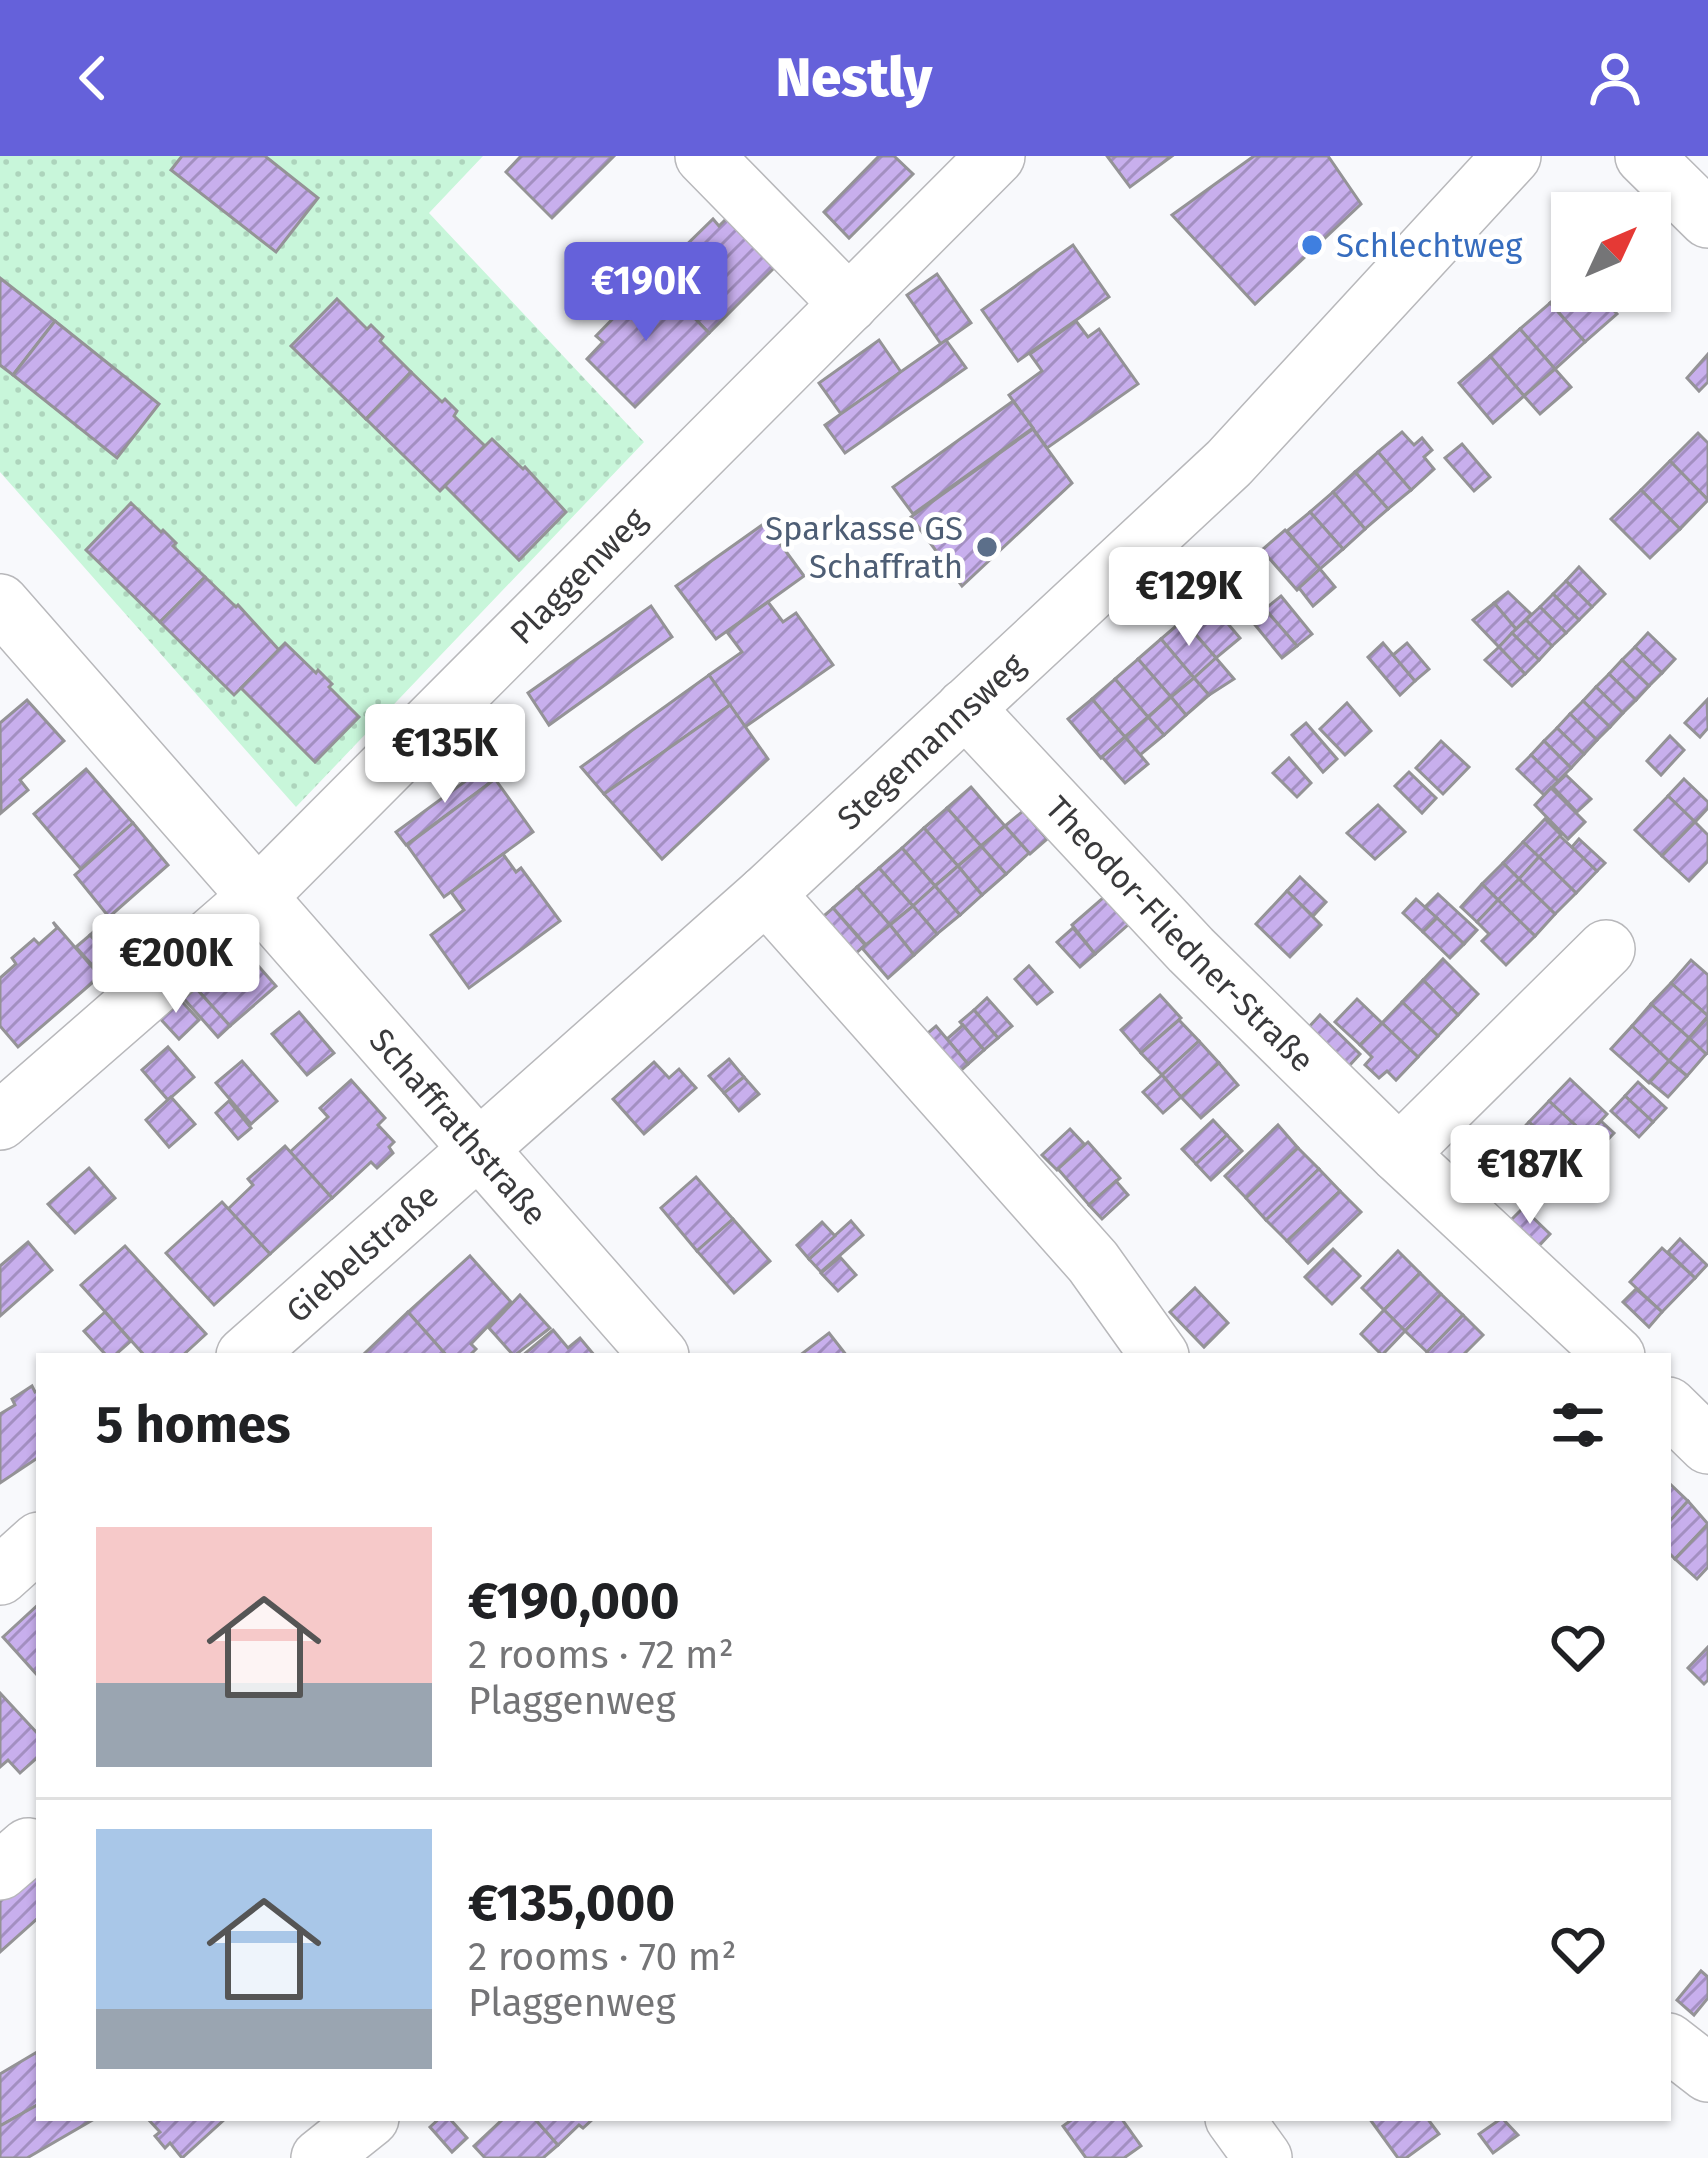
<!DOCTYPE html>
<meta charset="utf-8">
<style>
:root{--surface:#fff;--page:#f2f2f2;--text:#202124;--muted:#757577;--line:#e0e0e0;--accent:#6561da}
body{margin:0;font-family:"Fira Sans",sans-serif;background:var(--page);color:var(--text);height:100vh;display:flex;flex-direction:column;font-size:45px;white-space:nowrap}
*{box-sizing:border-box;margin:0}
p{font-size:39px;color:var(--muted)}
.icon{flex:none;width:66px;height:66px;fill:none;stroke:currentColor;stroke-width:2;stroke-linecap:round;stroke-linejoin:round}
.map{position:relative;flex:1;overflow:hidden}
.side{position:absolute;left:36px;top:1197px;width:1635px;height:768px;display:flex;flex-direction:column;background:var(--surface);border-radius:0px;box-shadow:0 3px 9px #0004}
.side>*{flex:none}
.needle{width:78px;rotate:46deg}
.controls{position:absolute;left:1551px;top:36px;display:grid;gap:24px}
.controls a{display:grid;place-items:center;width:120px;height:120px;border-radius:0px;background:var(--surface);box-shadow:0 3px 9px #0004;font-size:60px}
.price{position:absolute;translate:-50% -102px;padding:0 27px;border-radius:12px;background:#fff;color:#222;font-size:39px;line-height:78px;filter:drop-shadow(0 3px 6px #0008)}
.price::after{content:'';position:absolute;left:50%;top:72px;width:36px;height:27px;margin-left:-18px;background:inherit;clip-path:polygon(0 0,100% 0,50% 100%)}
.price.current{background:var(--accent);color:#fff}
ul{padding:0;list-style:none}
li{display:flex;align-items:center;gap:36px;height:300px;padding:0 60px}
li+li{border-top:3px solid var(--line)}
li span{display:grid;place-items:center;flex:none;width:336px;height:240px;border-radius:0px;color:#555}
li>.icon{margin-inline-start:auto}
span .icon{width:144px;height:144px;fill:#fffc;stroke-width:1}
li b{font-size:51px}
h2{display:flex;justify-content:space-between;align-items:center;height:144px;padding:0 60px;font-size:51px}
header{display:flex;justify-content:space-between;align-items:center;height:156px;padding:0 60px;background:var(--accent);color:#fff;font-size:54px;font-weight:800}
.map>svg:first-child{display:block}
</style>
<header><svg class="icon" aria-label="back" viewBox="0 0 24 24"><path d="M15 5l-7 7 7 7"/></svg>Nestly<svg class="icon" aria-label="person" viewBox="0 0 24 24"><circle cx="12" cy="8" r="4"/><path d="M4 21q1-7 8-7t8 7"/></svg></header>
<div class="map">
<svg width="1708" height="2002" viewBox="0 0 1708 2002">
<defs>
<pattern id="grass-dots" width="8" height="8" patternUnits="userSpaceOnUse" patternTransform="scale(3)"><rect width="8" height="8" fill="#c8f6da"/><path d="M2 2h.1M6 6h.1" fill="none" stroke="#add4bc" stroke-width="1.8" stroke-linecap="round"/></pattern>
<pattern id="building-hatch" width="6" height="6" patternUnits="userSpaceOnUse" patternTransform="scale(3)"><rect width="6" height="6" fill="#c8afed"/><path d="M-1 1l2-2M0 6l6-6M5 7l2-2" fill="none" stroke="#a38fc1"/></pattern>
</defs>
<rect width="100%" height="100%" fill="#f8f9fc"/>
<path fill="url(#grass-dots)" d="M0 0H483L429 57 644 286 296 651 0 316Z"/>
<g fill="url(#building-hatch)" stroke="#949396" stroke-width="3">
<path d="M182 0H265L318 42 276 96 171 14Z"/>
<path d="M521 0H614L552 62 506 16Z"/>
<path d="M879 0H894L913 18 849 82 824 56Z"/>
<path d="M1107 0H1172L1130 31Z"/>
<path d="M1254 0H1328L1361 48 1255 148 1172 59Z"/>
<path d="M736 53 785 101 709 177 662 129 679 112 671 104 713 63 719 70Z"/>
<path d="M1073 89 1109 141 1018 205 982 154Z"/>
<path d="M937 118 971 167 941 188 907 139Z"/>
<path d="M0 122 55 165 13 219 0 209Z"/>
<path d="M1572 128V135H1596L1617 158 1585 186 1550 147Z"/>
<path d="M662 129 709 177 635 251 587 203 603 186 596 180 638 137 647 144Z"/>
<path d="M337 143 367 173 371 169 383 181 380 185 411 216 366 263 291 190Z"/>
<path d="M1550 147 1585 186 1555 213 1520 173Z"/>
<path d="M55 165 159 248 117 302 13 219Z"/>
<path d="M1076 165 1088 181 1099 173 1138 228 1047 292 1009 239 1042 215 1030 198Z"/>
<path d="M1520 173 1555 213 1524 240 1490 200Z"/>
<path d="M879 184 901 216 841 258 819 227Z"/>
<path d="M946 184 966 212 845 297 825 269Z"/>
<path d="M1708 198V226L1699 235 1687 222Z"/>
<path d="M1490 200 1524 240 1493 267 1459 227Z"/>
<path d="M1555 213 1571 231 1540 258 1524 240Z"/>
<path d="M411 216 442 246 445 243 457 255 454 260 485 290 440 335 366 263Z"/>
<path d="M1013 245 1033 272 913 358 893 331Z"/>
<path d="M1033 273 1072 327 962 430 911 361Z"/>
<path d="M1402 276 1414 289 1422 282 1432 294 1424 301 1434 313 1411 334 1378 296Z"/>
<path d="M1698 277 1708 287V344L1670 305Z"/>
<path d="M492 283 523 313 525 311 566 356 519 404 445 330Z"/>
<path d="M1462 288 1490 321 1474 335 1445 302Z"/>
<path d="M1378 296 1411 334 1388 353 1355 316Z"/>
<path d="M1670 305 1708 344 1680 373 1641 334Z"/>
<path d="M1355 316 1388 353 1365 373 1333 336Z"/>
<path d="M1641 334 1680 373 1650 402 1611 363Z"/>
<path d="M1333 336 1365 373 1343 393 1310 356Z"/>
<path d="M131 347 161 376 163 374 176 387 173 390 205 421 160 466 86 394Z"/>
<path d="M1310 356 1343 393 1320 413 1287 375Z"/>
<path d="M765 367 804 420 716 483 676 430Z"/>
<path d="M1285 374 1320 413 1297 434 1262 394Z"/>
<path d="M1579 411 1605 438 1592 451 1566 425Z"/>
<path d="M1320 413 1335 431 1313 450 1299 432Z"/>
<path d="M205 421 236 451 238 449 279 494 234 539 160 466Z"/>
<path d="M1566 425 1592 451 1579 464 1553 438Z"/>
<path d="M1508 436 1531 458 1516 473 1494 447Z"/>
<path d="M1553 438 1579 464 1566 477 1540 451Z"/>
<path d="M1281 440 1312 478 1297 490 1265 453Z"/>
<path d="M1207 443 1240 482 1216 502 1183 464Z"/>
<path d="M768 446 783 466 796 457 833 509 745 571 709 519 742 496 727 476Z"/>
<path d="M1494 447 1516 473 1499 491 1473 464Z"/>
<path d="M651 450 672 481 549 569 528 537Z"/>
<path d="M1540 451 1566 477 1552 490 1526 464Z"/>
<path d="M1265 453 1297 490 1282 502 1251 464Z"/>
<path d="M1183 464 1216 502 1194 522 1161 483Z"/>
<path d="M1526 464 1552 490 1539 504 1512 477Z"/>
<path d="M1512 477 1539 504 1525 518 1499 491Z"/>
<path d="M1648 477 1675 503 1662 517 1635 491Z"/>
<path d="M1161 483 1194 522 1171 541 1138 503Z"/>
<path d="M285 487 316 517 318 514 332 528 329 531 359 561 315 606 241 532Z"/>
<path d="M1383 487 1415 525 1400 539 1368 501Z"/>
<path d="M1407 487 1429 513 1415 525 1393 499Z"/>
<path d="M1499 491 1525 518 1512 530 1485 504Z"/>
<path d="M1635 491 1662 517 1649 530 1622 504Z"/>
<path d="M1216 502 1234 523 1209 539 1194 522Z"/>
<path d="M1138 503 1171 541 1148 561 1115 523Z"/>
<path d="M1622 504 1649 530 1636 544 1609 518Z"/>
<path d="M1609 518 1636 544 1623 557 1596 531Z"/>
<path d="M709 519 730 549 604 638 581 611Z"/>
<path d="M1194 522 1209 539 1186 559 1171 541Z"/>
<path d="M1115 523 1148 561 1125 581 1092 543Z"/>
<path d="M1596 531 1623 557 1610 571 1583 545Z"/>
<path d="M1171 541 1186 559 1164 579 1148 561Z"/>
<path d="M1092 543 1125 581 1101 602 1068 563Z"/>
<path d="M27 544 64 585 20 624 28 634 1 657 0 567Z"/>
<path d="M1707 544 1708 572 1700 581 1685 567Z"/>
<path d="M1583 545 1610 571 1597 584 1570 558Z"/>
<path d="M1347 547 1371 575 1345 599 1320 573Z"/>
<path d="M730 549 768 603 662 703 604 638Z"/>
<path d="M1570 558 1597 584 1584 598 1557 572Z"/>
<path d="M1148 561 1164 579 1140 599 1125 581Z"/>
<path d="M1306 567 1337 603 1323 616 1292 579Z"/>
<path d="M1557 572 1584 598 1571 612 1544 585Z"/>
<path d="M1670 580 1684 594 1661 619 1647 605Z"/>
<path d="M1125 581 1148 608 1125 627 1102 601Z"/>
<path d="M1441 585 1469 611 1443 638 1416 612Z"/>
<path d="M1544 585 1571 612 1558 625 1531 599Z"/>
<path d="M1531 599 1558 625 1544 639 1517 613Z"/>
<path d="M1289 602 1311 627 1297 641 1273 617Z"/>
<path d="M486 610 495 623 406 689 396 676Z"/>
<path d="M86 613 133 667 81 713 34 658Z"/>
<path d="M1409 616 1436 642 1422 657 1395 630Z"/>
<path d="M1566 619 1591 643 1577 656 1553 631Z"/>
<path d="M495 623 533 676 444 741 407 689Z"/>
<path d="M1684 623 1708 646V652L1695 666 1668 640Z"/>
<path d="M971 631 1005 670 981 690 947 652Z"/>
<path d="M1551 632 1585 666 1568 683 1535 649Z"/>
<path d="M1668 640 1695 666 1662 700 1635 674Z"/>
<path d="M1378 649 1405 676 1375 703 1347 677Z"/>
<path d="M947 652 981 690 958 710 924 672Z"/>
<path d="M1023 655 1047 683 1030 698 1005 670Z"/>
<path d="M1545 663 1561 679 1539 701 1523 686Z"/>
<path d="M1695 666 1708 679V705L1689 725 1662 700Z"/>
<path d="M133 667 168 709 109 761 75 719Z"/>
<path d="M1005 670 1029 697 1006 718 981 690Z"/>
<path d="M924 672 958 710 935 730 902 692Z"/>
<path d="M1560 680 1597 715 1576 737 1539 701Z"/>
<path d="M1579 683 1605 707 1597 715 1572 691Z"/>
<path d="M1523 686 1539 701 1519 723 1503 707Z"/>
<path d="M981 690 1006 718 982 739 958 710Z"/>
<path d="M902 692 935 730 913 750 879 712Z"/>
<path d="M503 698 516 716 521 712 560 765 469 832 431 779 464 754 451 736Z"/>
<path d="M1539 701 1576 737 1555 758 1519 723Z"/>
<path d="M1503 707 1519 723 1498 744 1482 728Z"/>
<path d="M958 710 982 739 960 759 935 730Z"/>
<path d="M879 712 913 750 890 769 857 731Z"/>
<path d="M1300 721 1326 746 1313 760 1287 735Z"/>
<path d="M1519 723 1555 758 1535 780 1498 744Z"/>
<path d="M1482 728 1498 744 1477 766 1461 751Z"/>
<path d="M935 730 960 759 937 778 913 750Z"/>
<path d="M857 731 890 769 867 790 833 752Z"/>
<path d="M1287 735 1321 769 1290 801 1256 768Z"/>
<path d="M1438 738 1477 774 1464 788 1425 751Z"/>
<path d="M1104 741 1129 768 1095 798 1072 769Z"/>
<path d="M1416 743 1437 762 1423 776 1403 757Z"/>
<path d="M1498 744 1535 780 1506 809 1482 785 1489 778 1477 766Z"/>
<path d="M913 750 937 778 914 799 890 769Z"/>
<path d="M833 752 865 789 845 807 812 770Z"/>
<path d="M1437 762 1464 788 1450 802 1423 776Z"/>
<path d="M53 766 100 820 18 891 0 870V822L16 808 12 802 34 783 39 788 57 772Z"/>
<path d="M104 766 129 795 115 807 90 779Z"/>
<path d="M890 769 914 799 888 822 862 792Z"/>
<path d="M1073 772 1095 798 1080 811 1057 786Z"/>
<path d="M90 779 115 807 101 819 76 791Z"/>
<path d="M240 789 276 830 230 870 194 830Z"/>
<path d="M1443 803 1478 838 1458 859 1423 824Z"/>
<path d="M1691 804 1708 819V860L1671 827Z"/>
<path d="M1029 810 1052 836 1037 848 1015 823Z"/>
<path d="M1423 824 1458 859 1438 880 1402 846Z"/>
<path d="M1671 827 1708 860 1689 882 1651 848Z"/>
<path d="M194 830 230 870 218 881 177 835Z"/>
<path d="M174 837 199 864 179 883 154 856Z"/>
<path d="M1160 839 1181 862 1141 897 1121 874Z"/>
<path d="M987 842 1012 870 998 882 974 854Z"/>
<path d="M1357 843 1382 867 1360 889 1335 866Z"/>
<path d="M1402 846 1438 880 1418 901 1382 867Z"/>
<path d="M1651 848 1689 882 1669 905 1632 870Z"/>
<path d="M974 854 998 882 984 894 960 866Z"/>
<path d="M299 856 334 897 307 919 272 878Z"/>
<path d="M1320 859 1360 898 1348 911 1308 872Z"/>
<path d="M1708 861V897L1706 898 1689 882Z"/>
<path d="M1179 864 1199 885 1162 919 1141 897Z"/>
<path d="M1382 867 1418 901 1396 924 1387 915 1379 922 1365 909 1372 901 1360 889Z"/>
<path d="M963 869 984 894 968 908 947 883Z"/>
<path d="M936 870 968 908 948 926 915 888Z"/>
<path d="M1632 870 1669 905 1649 927 1611 893Z"/>
<path d="M1689 882 1706 898 1687 920 1669 905Z"/>
<path d="M1199 885 1219 907 1181 941 1162 919Z"/>
<path d="M168 891 194 921 168 944 142 914Z"/>
<path d="M729 903 744 921 724 937 709 920Z"/>
<path d="M242 905 277 945 251 968 216 927Z"/>
<path d="M1669 905 1687 920 1668 941 1650 926Z"/>
<path d="M654 906 669 922 679 913 696 932 644 978 613 943Z"/>
<path d="M1219 907 1238 929 1201 962 1181 941Z"/>
<path d="M1162 919 1181 941 1163 957 1143 936Z"/>
<path d="M744 921 759 938 739 955 724 937Z"/>
<path d="M1570 923 1607 958 1587 980 1549 945Z"/>
<path d="M351 924 385 962 378 969 394 986 389 991 393 997 377 1012 371 1006 332 1042 290 996 328 961 320 952Z"/>
<path d="M1638 926 1666 952 1653 966 1625 940Z"/>
<path d="M1625 940 1653 966 1639 981 1611 955Z"/>
<path d="M171 941 195 968 169 991 146 964Z"/>
<path d="M229 945 251 972 238 983 216 957Z"/>
<path d="M1549 945 1587 980 1566 1001 1529 966Z"/>
<path d="M1213 964 1227 979 1196 1008 1182 993Z"/>
<path d="M1601 965 1614 977 1599 993 1586 981Z"/>
<path d="M1529 966 1566 1001 1546 1023 1509 987Z"/>
<path d="M1278 969 1298 992 1246 1042 1225 1020Z"/>
<path d="M1070 973 1085 989 1057 1014 1042 999Z"/>
<path d="M1227 979 1242 995 1211 1024 1196 1008Z"/>
<path d="M1586 981 1600 994 1580 1015 1566 1001Z"/>
<path d="M1088 986 1120 1022 1089 1049 1058 1013Z"/>
<path d="M1509 987 1546 1023 1525 1045 1514 1033 1504 1043 1492 1032 1501 1022 1488 1009Z"/>
<path d="M285 990 332 1042 270 1098 228 1053 253 1029 248 1023Z"/>
<path d="M1298 992 1319 1013 1266 1064 1246 1042Z"/>
<path d="M89 1012 115 1042 75 1077 48 1048Z"/>
<path d="M1319 1013 1340 1035 1287 1085 1266 1064Z"/>
<path d="M696 1021 733 1063 697 1095 661 1052Z"/>
<path d="M1116 1025 1128 1039 1102 1063 1089 1049Z"/>
<path d="M1340 1035 1361 1056 1308 1107 1287 1085Z"/>
<path d="M222 1046 270 1098 214 1149 166 1097Z"/>
<path d="M1523 1052 1550 1078 1538 1091 1510 1065Z"/>
<path d="M733 1063 770 1105 734 1137 697 1095Z"/>
<path d="M851 1065 863 1079 821 1116 809 1103Z"/>
<path d="M822 1066 835 1080 809 1103 797 1089Z"/>
<path d="M1680 1083 1707 1109 1695 1122 1668 1096Z"/>
<path d="M28 1086 52 1114 0 1160V1110Z"/>
<path d="M125 1090 206 1178 182 1200H145L81 1129Z"/>
<path d="M1662 1092 1695 1122 1662 1156 1630 1126Z"/>
<path d="M1333 1093 1360 1120 1332 1148 1305 1121Z"/>
<path d="M1398 1095 1420 1117 1384 1154 1362 1132Z"/>
<path d="M470 1100 511 1146 471 1188 476 1193 469 1200H447L408 1156Z"/>
<path d="M840 1101 856 1119 838 1135 821 1117Z"/>
<path d="M1420 1117 1441 1138 1405 1175 1384 1154Z"/>
<path d="M1195 1132 1228 1167 1204 1191 1170 1156Z"/>
<path d="M1636 1133 1662 1156 1649 1171 1623 1146Z"/>
<path d="M1441 1138 1463 1159 1427 1196 1405 1175Z"/>
<path d="M520 1139 550 1172 514 1200 489 1172Z"/>
<path d="M1384 1154 1405 1175 1382 1199 1361 1178Z"/>
<path d="M105 1156 131 1185 114 1200 106 1199 84 1175Z"/>
<path d="M408 1156 447 1200H368L365 1197Z"/>
<path d="M1463 1159 1483 1179 1462 1200H1431L1427 1196Z"/>
<path d="M553 1174 568 1192 580 1182 595 1200H522Z"/>
<path d="M829 1177 847 1200H799Z"/>
<path d="M32 1230 35 1236 39 1234V1301L0 1327V1258L15 1249 12 1243Z"/>
<path d="M1668 1326 1688 1345 1668 1367Z"/>
<path d="M1688 1345 1708 1368 1675 1403 1668 1396V1367Z"/>
<path d="M1708 1368V1411L1697 1423 1675 1403Z"/>
<path d="M39 1448V1521L3 1481Z"/>
<path d="M1708 1491V1524L1704 1528 1688 1512Z"/>
<path d="M0 1537 39 1579V1600L20 1617 8 1604 0 1611Z"/>
<path d="M39 1709V1761L0 1796V1745Z"/>
<path d="M1701 1815 1708 1821V1842L1694 1859 1677 1844Z"/>
<path d="M37 1896 39 1948 0 1970V1918Z"/>
<path d="M39 1948V1962H96L27 2002H0V1970Z"/>
<path d="M147 1962H226L182 2002 170 1987 165 1992 155 1980 160 1976Z"/>
<path d="M440 1962H449L467 1982 452 1996 430 1971Z"/>
<path d="M504 1962H534L558 1989 543 2002H485L474 1990Z"/>
<path d="M534 1962H594L583 1972 579 1969 558 1989Z"/>
<path d="M1074 1962H1121L1141 1990 1124 2002H1086L1063 1970Z"/>
<path d="M1369 1962H1427L1439 1978 1406 2002H1398Z"/>
<path d="M1502 1962 1518 1979 1493 1997 1479 1978Z"/>
</g>
<g fill="none" stroke-linecap="round" stroke-linejoin="round">
<g stroke="#b8b8bb" stroke-width="60">
<g id="minor">
<path d="M704 0 849 148"/>
<path d="M1644 0 1708 63"/>
<path id="s1" d="M0 447 660 1200"/>
<path id="s2" d="M965 552 1191 794 1399 998 1616 1200"/>
<path d="M766 738 1093 1106 1160 1200"/>
<path id="s3" d="M0 965 257 741 996 0"/>
<path d="M1399 998 1606 793"/>
<path id="s4" d="M245 1200 766 738 1229 307 1512 0"/>
<path d="M1668 1250 1708 1289"/>
<path d="M0 1420 39 1385"/>
<path d="M0 1715 28 1691"/>
<path d="M1668 1886 1708 1917"/>
<path d="M1234 1962 1263 2002"/>
<path d="M320 2002 370 1962"/>
</g>
</g>
<use href="#minor" stroke="#fff" stroke-width="57"/>
</g>
<circle fill="#3f7fe0" stroke="#fff" stroke-width="4.5" cx="1312" cy="89" r="12"/>
<circle fill="#5c6f8a" stroke="#fff" stroke-width="4.5" cx="987" cy="391" r="12"/>
<g text-anchor="middle" stroke-width="10" stroke-linejoin="round" paint-order="stroke">
<g font-size="33" fill="#366cbe" stroke="#fff" text-anchor="start">
<text x="1336" y="101">Schlechtweg</text>
</g>
<g font-size="33" fill="#4e5e75" stroke="#fff" text-anchor="end">
<text x="963" y="384">Sparkasse GS<tspan x="963" dy="38">Schaffrath</tspan></text>
</g>
<g font-size="33" fill="#3a3a3c" stroke="#fff">
<text dy="12" stroke="none"><textPath href="#s3" startOffset="795">Plaggenweg</textPath></text>
<text dy="12" stroke="none"><textPath href="#s4" startOffset="921">Stegemannsweg</textPath></text>
<text dy="12" stroke="none"><textPath href="#s2" startOffset="312">Theodor-Fliedner-Straße</textPath></text>
<text dy="12" stroke="none"><textPath href="#s1" startOffset="696">Schaffrathstraße</textPath></text>
<text dy="12" stroke="none"><textPath href="#s4" startOffset="156">Giebelstraße</textPath></text>
</g>
</g>
</svg>
<div class="controls">
<a><svg class="needle" viewBox="-14 -14 28 28"><path d="M0-13l5 13h-10z" fill="#e53935"/><path d="M0 13l5-13h-10z" fill="#757577"/></svg></a>
</div>
<b class="price current" style="left:646px;top:188px">€190K</b>
<b class="price" style="left:1189px;top:493px">€129K</b>
<b class="price" style="left:445px;top:650px">€135K</b>
<b class="price" style="left:176px;top:860px">€200K</b>
<b class="price" style="left:1530px;top:1071px">€187K</b>
<section class="side">
<h2>5 homes<svg class="icon" aria-label="filters" viewBox="0 0 24 24"><path d="M4 7h16M4 17h16"/><circle cx="9" cy="7" r="2"/><circle cx="15" cy="17" r="2"/></svg></h2>
<ul>
<li><span style="background:linear-gradient(#f6c9c9 65%,#9aa5b1 0)"><svg class="icon" aria-label="home" viewBox="0 0 24 24"><path d="M3 11l9-7 9 7M6 9v11h12V9"/></svg></span><div><b>€190,000</b><p>2 rooms · 72 m²</p><p>Plaggenweg</p></div><svg class="icon" aria-label="heart" viewBox="0 0 24 24"><path d="M12 20l-8-8c-3-5 5-10 8-4 3-6 11-1 8 4z"/></svg></li>
<li><span style="background:linear-gradient(#a9c7e8 75%,#9aa5b1 0)"><svg class="icon" aria-label="home" viewBox="0 0 24 24"><path d="M3 11l9-7 9 7M6 9v11h12V9"/></svg></span><div><b>€135,000</b><p>2 rooms · 70 m²</p><p>Plaggenweg</p></div><svg class="icon" aria-label="heart" viewBox="0 0 24 24"><path d="M12 20l-8-8c-3-5 5-10 8-4 3-6 11-1 8 4z"/></svg></li>
</ul>
</section>
</div>
